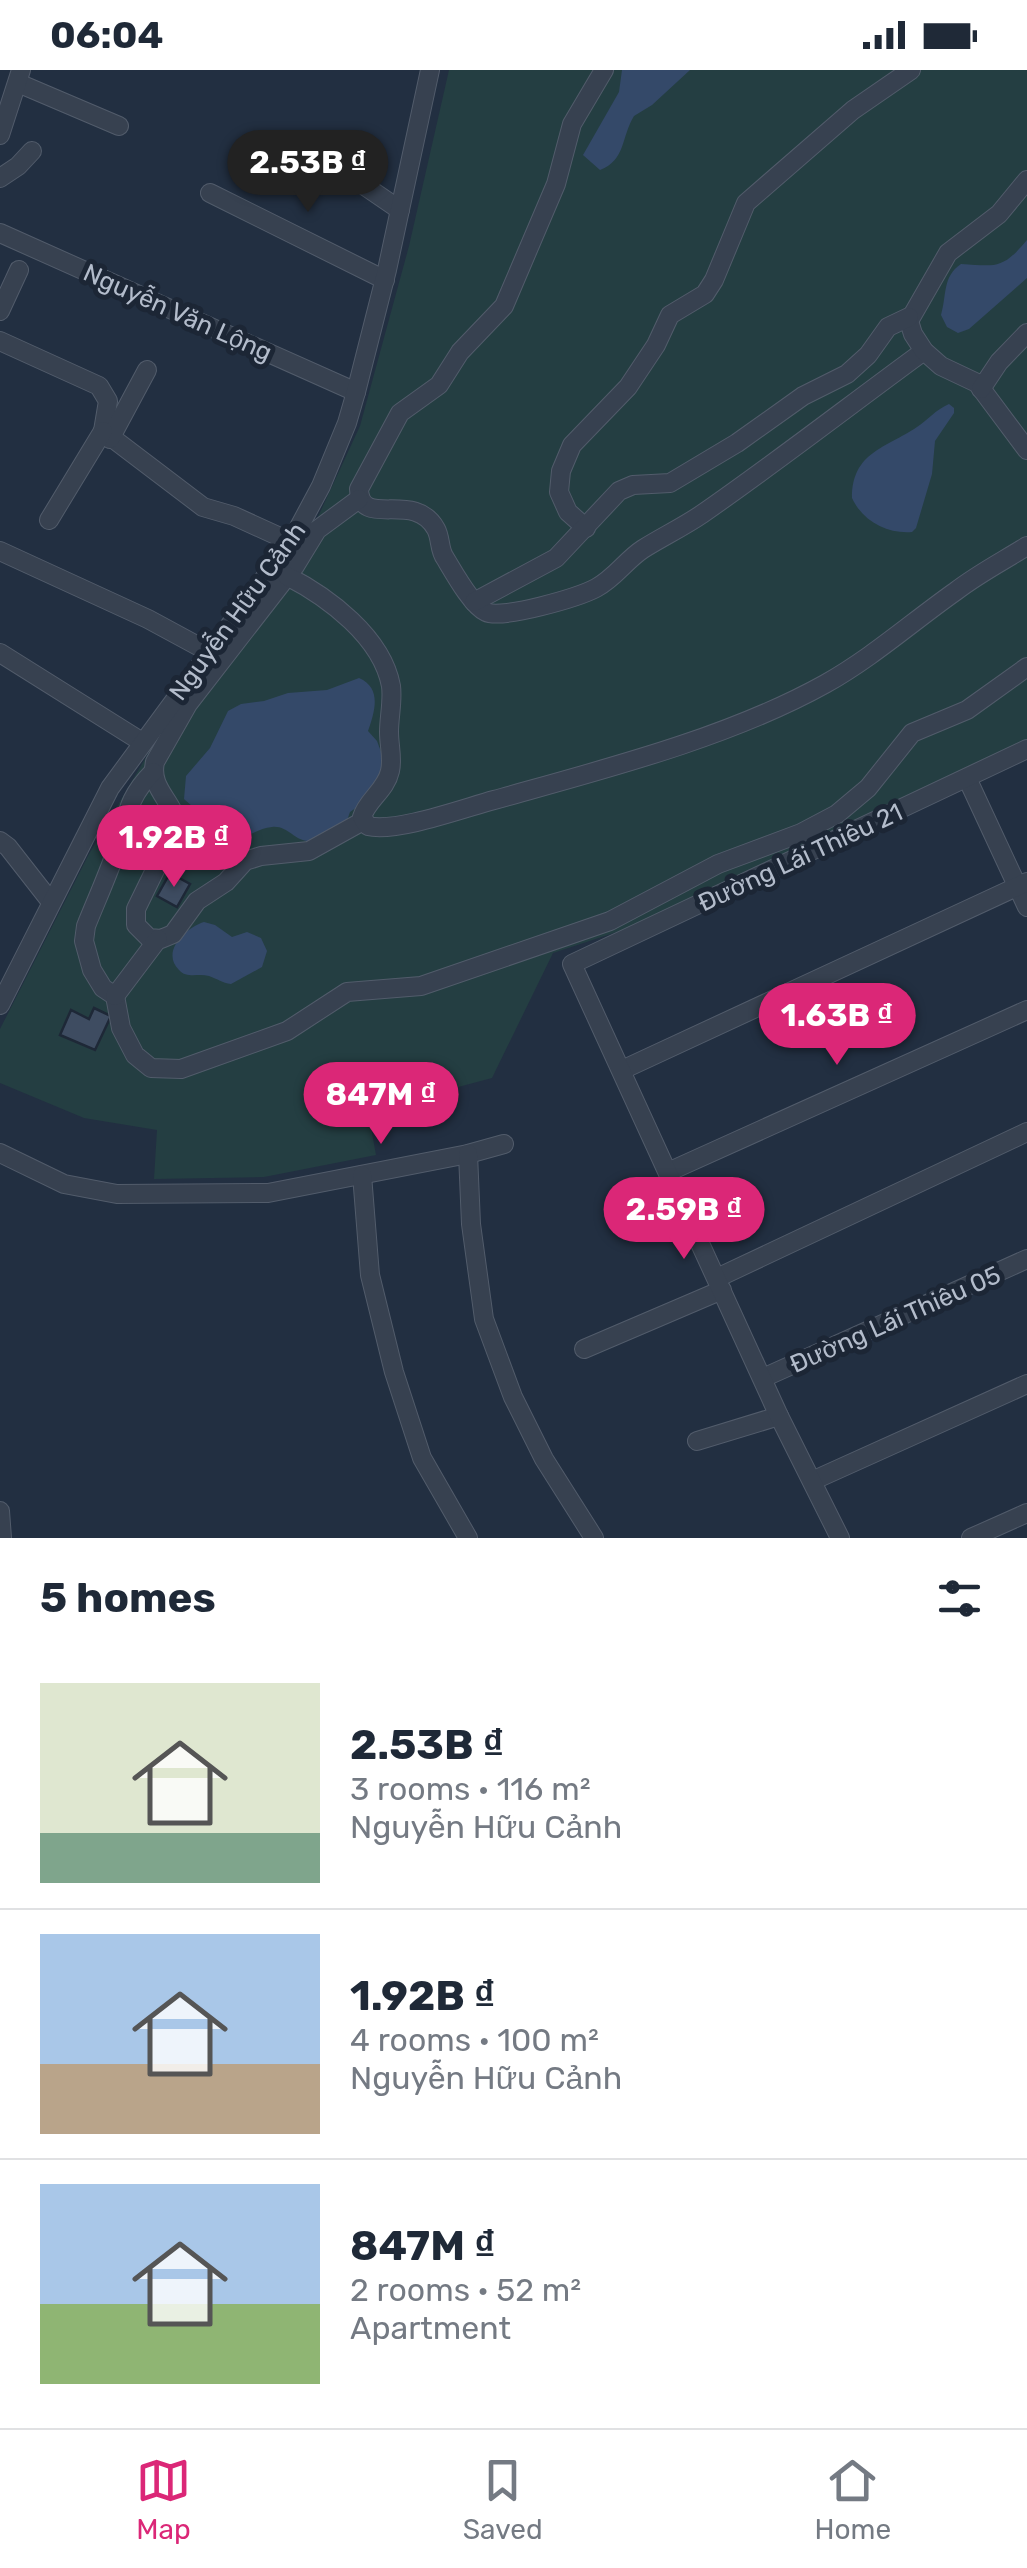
<!DOCTYPE html>
<meta charset="utf-8">
<style>
:root{--surface:#fff;--page:#f2f2f3;--text:#1f2937;--muted:#747a83;--line:#e0e1e3;--accent:#db2777}
body{margin:0;font-family:Rubik,sans-serif;background:var(--page);color:var(--text);height:100vh;display:flex;flex-direction:column;font-size:38px;white-space:nowrap}
*{box-sizing:border-box;margin:0}
p{font-size:32px;color:var(--muted)}
.icon{flex:none;width:55px;height:55px;fill:none;stroke:currentColor;stroke-width:2;stroke-linecap:round;stroke-linejoin:round}
.map{position:relative;height:1468px;overflow:hidden}
.panel{display:flex;flex-direction:column;background:var(--surface);flex:1}
.panel>*{flex:none}
.price{position:absolute;translate:-50% -85px;padding:0 22px;border-radius:35px;background:var(--accent);color:#fff;font-size:32px;line-height:65px;filter:drop-shadow(0 2px 5px #0008)}
.price::after{content:'';position:absolute;left:50%;top:60px;width:30px;height:22px;margin-left:-15px;background:inherit;clip-path:polygon(0 0,100% 0,50% 100%)}
.price.current{background:#222;color:#fff}
ul{padding:0;list-style:none}
li{display:flex;align-items:center;gap:30px;height:250px;padding:0 40px}
li+li{border-top:2px solid var(--line)}
li span{display:grid;place-items:center;flex:none;width:280px;height:200px;border-radius:0px;color:#555}
li>.icon{margin-inline-start:auto}
span .icon{width:120px;height:120px;fill:#fffc;stroke-width:1}
li b{font-size:42px}
h2{display:flex;justify-content:space-between;align-items:center;height:120px;padding:0 40px;font-size:42px}
.status{display:flex;justify-content:space-between;align-items:center;height:70px;padding:0 50px;background:var(--surface);direction:ltr}
.status svg{height:28px;fill:currentColor}
.menu{display:flex;justify-content:space-around;align-items:center;height:140px;border-top:2px solid var(--line);background:var(--surface);font-size:28px;color:var(--muted)}
.menu a{display:grid;justify-items:center;gap:5px}
.menu .current{color:var(--accent)}
.map>svg:first-child{display:block}
</style>
<div class="status"><b>06:04</b><svg viewBox="0 0 49 12"><path d="M0 12V9h3v3zM5 12V6h3v6zM10 12V3h3v9zM15 12V0h3v12zM26 1h20v11H26zM47 4h2v5h-2z"/></svg></div>
<div class="map">
<svg width="1027" height="1468" viewBox="0 0 1027 1468">
<rect width="100%" height="100%" fill="#222f41"/>
<path fill="#243e42" d="M449 0H1027V672L641 854 553 883 492 1008 368 1041 376 1085 264 1107 154 1109 157 1060 84 1048 0 1013V959L89 784 159 665 310 464 360 356 409 176Z"/>
<g fill="#344969">
<path d="M622 0H690L652 35 634 46C621 67 626 90 600 100L583 85 619 22Z"/>
<path d="M1027 170V208L969 259 958 263 947 257 941 245C947 225 942 207 961 194 996 196 1002 200 1027 170Z"/>
<path d="M949 334 954 338V343L935 371 932 404 916 458 912 462C888 464 863 452 852 428 852 382 886 378 917 357 928 350 935 340 949 334Z"/>
<path d="M359 608C382 618 375 641 368 661L377 671 386 695 363 733 350 742 345 756C335 761 319 771 308 771 295 771 287 755 272 757 252 759 241 776 219 766L216 742 193 737 184 729 186 706 210 678 228 641 241 634 264 631 288 623 327 620Z"/>
<path d="M204 852 215 855 232 867 247 862 261 868 267 881 262 897 231 914C222 913 218 909 209 906 198 903 187 909 179 900 160 881 187 857 204 852Z"/>
</g>
<g fill="#3e4c61" stroke="#1e2837" stroke-width="2.5">
<path d="M170 803 190 814 177 837 157 826Z"/>
<path d="M94 938 111 946 95 980 60 965 71 940 89 949Z"/>
</g>
<g fill="none" stroke-linecap="round" stroke-linejoin="round">
<g stroke="#525c6b" stroke-width="20">
<g id="minor">
<path d="M604 0 572 54 556 114 504 236 460 282 439 315 400 343 359 419C360 460 414 419 436 459 441 468 439 480 445 488 453 501 472 536 486 542 502 550 579 527 596 518 615 508 626 490 643 479 662 467 683 457 702 444 777 392 850 335 924 281"/>
<path d="M18 13 119 56"/>
<path d="M0 65 21 0"/>
<path d="M305 80 343 101 400 140"/>
<path d="M0 108 18 96 32 81"/>
<path d="M1027 110 999 144 948 183 909 251 913 264 924 281 941 296 977 313 1027 380"/>
<path d="M210 123 385 210"/>
<path d="M0 163 356 322"/>
<path d="M0 241 19 200"/>
<path d="M0 271 99 316 108 331 103 361 203 437 234 446 291 472"/>
<path d="M981 319 999 292 1027 263"/>
<path d="M110 369 147 300"/>
<path d="M359 429 317 460 295 496 188 634 155 692C149 719 174 731 177 755L136 839V855L149 868 161 869 173 864 197 831 226 812 245 791 261 786 309 781 363 751"/>
<path d="M49 450 103 361"/>
<path d="M586 458 568 442 559 422 561 401 572 375 628 317 656 275 670 245 705 224 714 210 746 133 853 40 911 0"/>
<path d="M0 481 148 549 209 582"/>
<path d="M287 506C328 527 382 567 391 616 393 631 389 647 389 662 389 675 393 689 390 701 386 720 367 730 362 747L368 756C396 763 464 738 494 730 601 700 728 668 825 614 873 587 912 552 956 521 978 504 1003 491 1027 476"/>
<path d="M474 532 556 488 619 421 633 415 670 413 737 373 803 326 847 304 868 285 888 257 909 247"/>
<path d="M0 583 142 672"/>
<path d="M153 702C125 730 128 748 116 781 107 807 96 831 86 856L84 871 92 900 103 918 115 926 121 958 135 985 151 998 181 999 287 961 347 922 421 916 610 851 718 794 801 763 837 744 868 718 912 663 967 640 1027 597"/>
<path d="M967 708 1027 837"/>
<path d="M0 771 8 777 51 832"/>
<path d="M115 926 158 869"/>
<path d="M0 935 110 718 291 472 321 416 347 353 356 322 387 200 430 0"/>
<path d="M622 1000 1027 812"/>
<path d="M0 1083 64 1114 117 1124 268 1123 468 1084 504 1074"/>
<path d="M468 1084 471 1154 484 1249 513 1327 544 1389 594 1468"/>
<path d="M668 1102 1027 940"/>
<path d="M362 1105 370 1205 394 1302 422 1388 468 1468"/>
<path d="M717 1208 1027 1062"/>
<path d="M584 1279 722 1220"/>
<path d="M763 1308 1027 1189"/>
<path d="M697 1371 779 1346"/>
<path d="M812 1411 1027 1314"/>
<path d="M0 1441 2 1468"/>
<path d="M840 1468 779 1346 572 894 1027 679"/>
<path d="M971 1468 1027 1443"/>
</g>
</g>
<use href="#minor" stroke="#374150" stroke-width="18"/>
</g>
<g text-anchor="middle" stroke-width="10" stroke-linejoin="round" paint-order="stroke">
<g font-size="25" fill="#b3bccb" stroke="#1c2635">
<text transform="translate(178 242) rotate(24)" y="9">Nguyễn Văn Lộng</text>
<text transform="translate(237 541) rotate(-54)" y="9">Nguyễn Hữu Cảnh</text>
<text transform="translate(800 787) rotate(-25)" y="9">Đường Lái Thiêu 21</text>
<text transform="translate(895 1249) rotate(-24)" y="9">Đường Lái Thiêu 05</text>
</g>
</g>
</svg>
<b class="price current" style="left:308px;top:145px">2.53B ₫</b>
<b class="price" style="left:174px;top:820px">1.92B ₫</b>
<b class="price" style="left:837px;top:998px">1.63B ₫</b>
<b class="price" style="left:381px;top:1077px">847M ₫</b>
<b class="price" style="left:684px;top:1192px">2.59B ₫</b>
</div>
<section class="panel">
<h2>5 homes<svg class="icon" aria-label="filters" viewBox="0 0 24 24"><path d="M4 7h16M4 17h16"/><circle cx="9" cy="7" r="2"/><circle cx="15" cy="17" r="2"/></svg></h2>
<ul>
<li><span style="background:linear-gradient(#dfe7d0 75%,#7fa58c 0)"><svg class="icon" aria-label="home" viewBox="0 0 24 24"><path d="M3 11l9-7 9 7M6 9v11h12V9"/></svg></span><div><b>2.53B ₫</b><p>3 rooms · 116 m²</p><p>Nguyễn Hữu Cảnh</p></div></li>
<li><span style="background:linear-gradient(#a9c7e8 65%,#b9a48a 0)"><svg class="icon" aria-label="home" viewBox="0 0 24 24"><path d="M3 11l9-7 9 7M6 9v11h12V9"/></svg></span><div><b>1.92B ₫</b><p>4 rooms · 100 m²</p><p>Nguyễn Hữu Cảnh</p></div></li>
<li><span style="background:linear-gradient(#a9c7e8 60%,#8fb573 0)"><svg class="icon" aria-label="home" viewBox="0 0 24 24"><path d="M3 11l9-7 9 7M6 9v11h12V9"/></svg></span><div><b>847M ₫</b><p>2 rooms · 52 m²</p><p>Apartment</p></div></li>
</ul>
</section>
<nav class="menu">
<a class="current"><svg class="icon" aria-label="map" viewBox="0 0 24 24"><path d="M3 6l6-2 6 2 6-2v14l-6 2-6-2-6 2zM9 4v14M15 6v14"/></svg>Map</a>
<a><svg class="icon" aria-label="saved" viewBox="0 0 24 24"><path d="M7 4h10v16l-5-4-5 4z"/></svg>Saved</a>
<a><svg class="icon" aria-label="home" viewBox="0 0 24 24"><path d="M3 11l9-7 9 7M6 9v11h12V9"/></svg>Home</a>
</nav>
